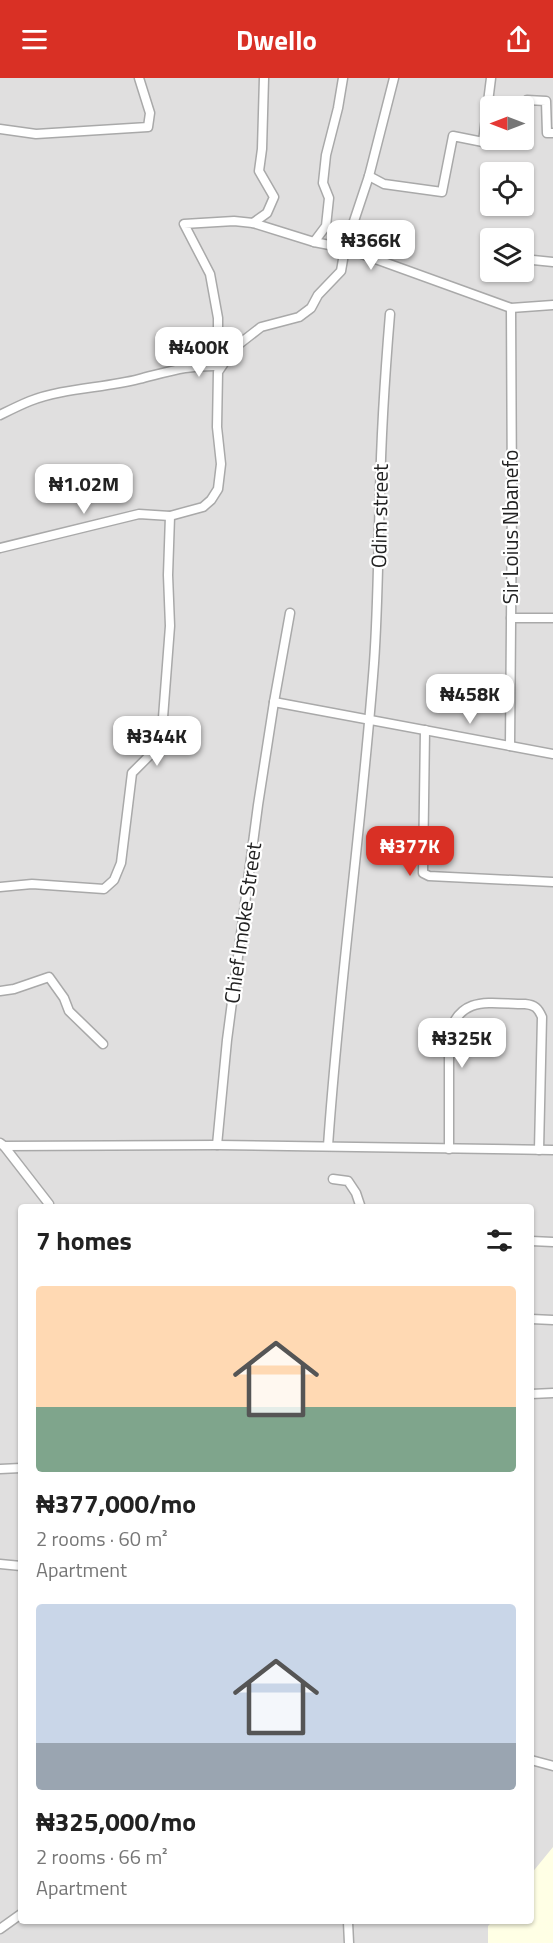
<!DOCTYPE html>
<meta charset="utf-8">
<style>
:root{--surface:#fff;--page:#f2f2f2;--text:#222;--muted:#767676;--accent:#d93025}
body{margin:0;font-family:"Titillium Web",sans-serif;background:var(--page);color:var(--text);height:100vh;display:flex;flex-direction:column;font-size:22px;white-space:nowrap}
*{box-sizing:border-box;margin:0}
p{font-size:20px;color:var(--muted)}
.icon{flex:none;width:33px;height:33px;fill:none;stroke:currentColor;stroke-width:2;stroke-linecap:round;stroke-linejoin:round}
.map{position:relative;flex:1;overflow:hidden}
.sheet{position:absolute;left:18px;top:1126px;width:516px;height:720px;display:flex;flex-direction:column;background:var(--surface);border-radius:6px;box-shadow:0 2px 4px #0004}
.sheet>*{flex:none}
.needle{width:39px;rotate:270deg}
.controls{position:absolute;left:480px;top:18px;display:grid;gap:12px}
.controls a{display:grid;place-items:center;width:54px;height:54px;border-radius:6px;background:var(--surface);box-shadow:0 2px 4px #0004;font-size:30px}
.price{position:absolute;translate:-50% -51px;padding:0 14px;border-radius:12px;background:#fff;color:#222;font-size:20px;line-height:39px;filter:drop-shadow(0 2px 3px #0008)}
.price::after{content:'';position:absolute;left:50%;top:36px;width:18px;height:14px;margin-left:-9px;background:inherit;clip-path:polygon(0 0,100% 0,50% 100%)}
.price.active{background:var(--accent);color:#fff}
ul{padding:0;list-style:none}
li{display:grid;align-content:center;gap:12px;height:318px;padding:0 18px}
li span{display:grid;place-items:center;height:186px;border-radius:6px;color:#555}
li>.icon{margin-inline-start:auto}
span .icon{width:108px;height:108px;fill:#fffc;stroke-width:1}
li b{font-size:26px}
h2{display:flex;justify-content:space-between;align-items:center;height:72px;padding:0 18px;font-size:26px}
header{display:flex;justify-content:space-between;align-items:center;height:78px;padding:0 18px;background:var(--accent);color:#fff;font-size:27px;font-weight:700}
.map>svg:first-child{display:block}
</style>
<header><svg class="icon" aria-label="menu" viewBox="0 0 24 24"><path d="M4 6h16M4 12h16M4 18h16"/></svg>Dwello<svg class="icon" aria-label="share" viewBox="0 0 24 24"><path d="M12 15V3M7 8l5-5 5 5M5 13v7h14v-7"/></svg></header>
<div class="map">
<svg width="553" height="1865" viewBox="0 0 553 1865">
<rect width="100%" height="100%" fill="#f2efe9"/>
<path fill="#e0dfdf" fill-rule="evenodd" d="M0 0H553V1865H0ZM490 28H524V62H490ZM490 94H524V128H490ZM490 160H524V194H490ZM21 1130H531V1844H21Z"/>
<path fill="#ffffe5" d="M553 1769V1865H488V1848L492 1844H531V1796Z"/>
<g fill="none" stroke-linecap="round" stroke-linejoin="round">
<g stroke="#a9a9a9" stroke-width="11">
<g id="minor">
<path d="M522 28 527 22 546 23 547 55H553"/>
<path d="M0 51 36 56 148 49 150 35 139 0"/>
<path d="M369 98 384 106 442 114 453 58 483 64 491 0"/>
<path d="M253 145 267 135 274 119 259 93 262 71 264 0"/>
<path d="M314 164 326 148 329 120 323 105 326 77 338 30 343 0"/>
<path d="M533 182 553 184"/>
<path d="M0 337C10 332 20 327 30 323 63 310 105 310 139 301 171 293 187 287 221 288L218 274V240L210 196 184 146 234 143 253 145 314 164 345 170 511 230 553 227"/>
<path d="M0 470 139 436 170 438 203 429 211 422 218 411 221 386 217 349 218 294 234 270 261 249 299 239 311 230 318 217 341 193 345 170 369 98 394 0"/>
<path d="M511 540H553"/>
<path d="M274 624 553 676"/>
<path d="M425 652 423 795 429 798 553 804"/>
<path d="M510 668 512 423 511 230"/>
<path d="M0 809 32 806 104 811 114 802 121 785 132 695 161 666 170 548 168 497 170 438"/>
<path d="M0 913 14 911 49 899 64 920 69 933 103 966"/>
<path d="M0 1065 4 1068 217 1067 553 1072"/>
<path d="M217 1067 227 962 258 727 274 624 290 535"/>
<path d="M4 1068 49 1126"/>
<path d="M328 1068C339 907 362 746 374 585 378 529 378 473 380 417 381 357 385 296 390 236"/>
<path d="M449 1071V956C461 916 491 926 525 926 535 927 538 930 542 939L539 1072"/>
<path d="M333 1101 348 1103 356 1115 361 1130"/>
<path d="M531 1163 553 1164"/>
<path d="M531 1241 553 1242"/>
<path d="M531 1316 553 1315"/>
<path d="M0 1391 21 1390"/>
<path d="M0 1486 21 1488"/>
<path d="M531 1682 553 1688"/>
<path d="M348 1844 349 1865"/>
<path d="M0 1851 21 1836"/>
</g>
</g>
<use href="#minor" stroke="#fff" stroke-width="8"/>
</g>
<g text-anchor="middle" stroke-width="4.5" stroke-linejoin="round" paint-order="stroke">
<g font-size="21" fill="#222" stroke="#fff">
<text transform="translate(380 438) rotate(-89)" y="7">Odim street</text>
<text transform="translate(511 449) rotate(-90)" y="7">Sir Loius Nbanefo</text>
<text transform="translate(243 845) rotate(-82)" y="7">Chief Imoke Street</text>
</g>
</g>
</svg>
<div class="controls">
<a><svg class="needle" viewBox="-14 -14 28 28"><path d="M0-13l5 13h-10z" fill="#e53935"/><path d="M0 13l5-13h-10z" fill="#767676"/></svg></a>
<a><svg class="icon" aria-label="locate" viewBox="0 0 24 24"><circle cx="12" cy="12" r="6"/><path d="M12 2v4M12 18v4M2 12h4M18 12h4"/></svg></a>
<a><svg class="icon" aria-label="layers" viewBox="0 0 24 24"><path d="M12 4l9 5-9 5-9-5zM3 14l9 5 9-5"/></svg></a>
</div>
<b class="price" style="left:371px;top:193px">₦366K</b>
<b class="price" style="left:199px;top:300px">₦400K</b>
<b class="price" style="left:84px;top:437px">₦1.02M</b>
<b class="price" style="left:470px;top:647px">₦458K</b>
<b class="price" style="left:157px;top:689px">₦344K</b>
<b class="price active" style="left:410px;top:799px">₦377K</b>
<b class="price" style="left:462px;top:991px">₦325K</b>
<section class="sheet">
<h2>7 homes<svg class="icon" aria-label="filters" viewBox="0 0 24 24"><path d="M4 7h16M4 17h16"/><circle cx="9" cy="7" r="2"/><circle cx="15" cy="17" r="2"/></svg></h2>
<ul>
<li><span style="background:linear-gradient(#ffd9b3 65%,#7fa58c 0)"><svg class="icon" aria-label="home" viewBox="0 0 24 24"><path d="M3 11l9-7 9 7M6 9v11h12V9"/></svg></span><div><b>₦377,000/mo</b><p>2 rooms · 60 m²</p><p>Apartment</p></div></li>
<li><span style="background:linear-gradient(#c9d6e8 75%,#9aa5b1 0)"><svg class="icon" aria-label="home" viewBox="0 0 24 24"><path d="M3 11l9-7 9 7M6 9v11h12V9"/></svg></span><div><b>₦325,000/mo</b><p>2 rooms · 66 m²</p><p>Apartment</p></div></li>
</ul>
</section>
</div>
